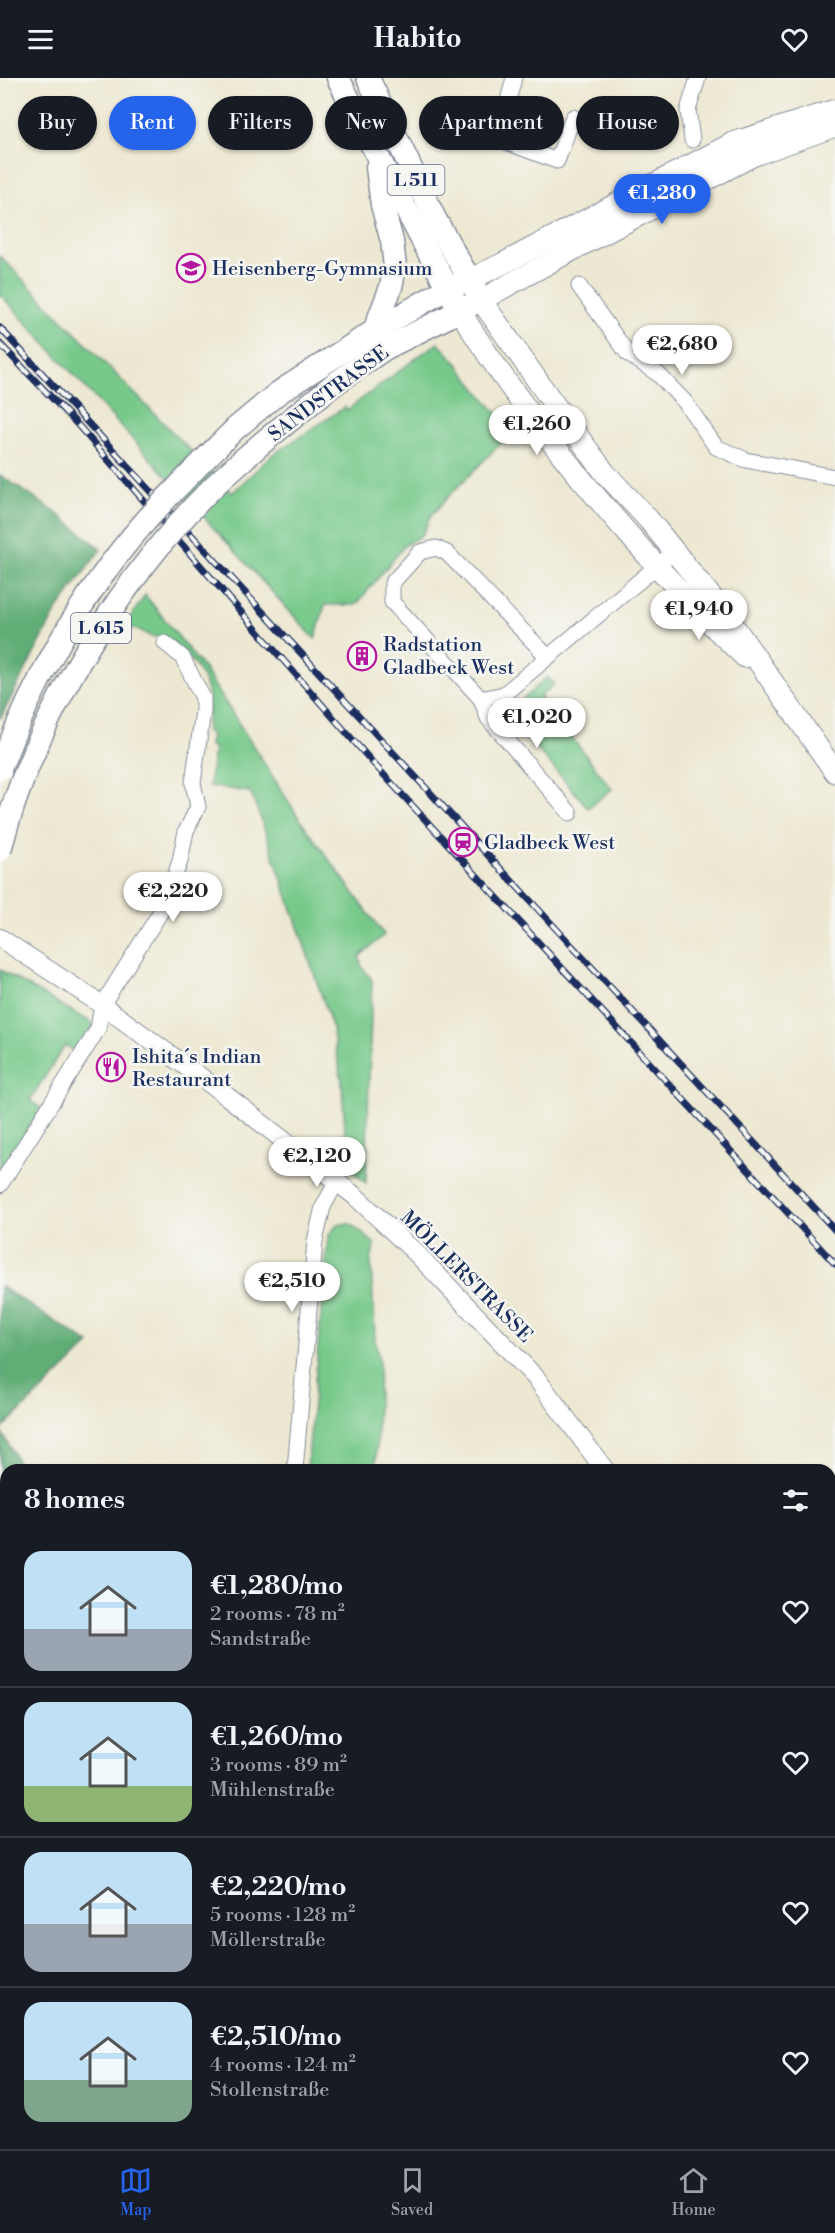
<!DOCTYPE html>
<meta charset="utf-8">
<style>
:root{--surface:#171b24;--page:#20242c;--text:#f1f3f6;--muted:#9ea1a6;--line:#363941;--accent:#2563eb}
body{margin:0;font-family:"Libre Bodoni",serif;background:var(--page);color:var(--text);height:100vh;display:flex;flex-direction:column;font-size:22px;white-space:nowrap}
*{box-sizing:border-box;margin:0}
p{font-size:20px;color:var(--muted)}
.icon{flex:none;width:33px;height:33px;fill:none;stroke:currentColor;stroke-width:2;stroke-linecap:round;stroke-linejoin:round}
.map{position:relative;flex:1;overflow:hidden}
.details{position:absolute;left:0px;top:1386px;width:836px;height:686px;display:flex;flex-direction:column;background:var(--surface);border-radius:18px 18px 0 0;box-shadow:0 2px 4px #0004}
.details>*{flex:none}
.hud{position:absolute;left:18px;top:18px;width:800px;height:54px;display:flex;gap:12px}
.price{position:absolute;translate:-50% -51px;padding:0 14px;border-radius:21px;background:#fff;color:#222;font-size:20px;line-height:39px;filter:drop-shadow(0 2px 3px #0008)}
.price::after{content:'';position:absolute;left:50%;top:36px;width:18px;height:14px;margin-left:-9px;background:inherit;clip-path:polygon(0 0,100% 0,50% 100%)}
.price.current{background:var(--accent);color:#fff}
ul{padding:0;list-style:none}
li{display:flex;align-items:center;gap:18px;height:150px;padding:0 24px}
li+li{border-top:2px solid var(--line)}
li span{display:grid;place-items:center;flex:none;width:168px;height:120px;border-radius:18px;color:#555}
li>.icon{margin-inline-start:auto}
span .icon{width:72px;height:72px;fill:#fffc;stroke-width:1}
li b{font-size:26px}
h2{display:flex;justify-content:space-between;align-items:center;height:72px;padding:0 24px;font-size:26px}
.chip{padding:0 21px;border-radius:27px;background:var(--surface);box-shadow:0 2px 4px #0004;font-size:21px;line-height:54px}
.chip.current{background:var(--accent);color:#fff}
header{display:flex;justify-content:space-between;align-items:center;height:78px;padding:0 24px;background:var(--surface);font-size:27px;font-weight:800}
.tab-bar{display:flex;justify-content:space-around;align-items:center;height:84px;border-top:2px solid var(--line);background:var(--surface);font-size:16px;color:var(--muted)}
.tab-bar a{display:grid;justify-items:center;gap:3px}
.tab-bar .current{color:var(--accent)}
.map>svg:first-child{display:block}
</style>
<header><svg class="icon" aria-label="menu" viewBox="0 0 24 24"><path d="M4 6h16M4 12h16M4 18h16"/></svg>Habito<svg class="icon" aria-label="heart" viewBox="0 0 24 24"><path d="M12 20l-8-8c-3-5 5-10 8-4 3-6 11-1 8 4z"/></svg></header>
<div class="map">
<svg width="835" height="2071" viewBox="0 0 835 2071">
<rect width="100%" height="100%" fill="#f6f6f2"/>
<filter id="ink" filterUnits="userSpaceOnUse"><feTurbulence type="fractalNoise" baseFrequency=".0167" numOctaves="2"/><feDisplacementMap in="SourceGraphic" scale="12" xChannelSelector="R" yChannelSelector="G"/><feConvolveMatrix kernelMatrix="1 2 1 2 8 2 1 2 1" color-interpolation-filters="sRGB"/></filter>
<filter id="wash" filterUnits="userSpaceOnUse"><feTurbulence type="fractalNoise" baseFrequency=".008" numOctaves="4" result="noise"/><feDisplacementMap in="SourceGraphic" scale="24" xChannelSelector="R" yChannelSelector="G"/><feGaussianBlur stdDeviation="1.35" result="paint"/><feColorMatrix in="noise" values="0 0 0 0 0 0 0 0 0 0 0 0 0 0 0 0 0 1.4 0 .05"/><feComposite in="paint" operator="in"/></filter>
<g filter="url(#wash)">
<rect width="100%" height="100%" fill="#ede8d1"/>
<g fill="#77c98a" stroke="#497c74" stroke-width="1.5">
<path d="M0 178 232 415 272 377 345 329 347 332 423 275 438 265 459 287 460 290 512 354 447 420 431 438 422 457 405 467 356 527H325L315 561 0 216Z"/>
<path d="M145 517 204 591 299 740 384 857 359 879 362 889 372 902 366 1105 339 1082 346 1074 342 1004 331 945 262 744 250 714 209 708 214 669 209 668 211 655 206 654C211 619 210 603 186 576 180 570 172 562 164 559 159 557 155 560 150 558 144 555 140 551 134 551L127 545Z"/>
<path d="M547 599 554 606 540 619 612 711 588 730 507 636Z"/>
<path d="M0 892 94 946 78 975 65 967 30 1022 41 1030 0 1096Z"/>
<path d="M337 1146H351L375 1166 371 1182 375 1260 379 1284 376 1392H307L328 1159Z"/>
</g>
<g fill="#61ad76" stroke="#3e6e6a" stroke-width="1.5">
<path d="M0 397 54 433 101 471 57 532 0 641Z"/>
<path d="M0 1208 90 1266 1 1352 22 1392H6V1525L0 1540Z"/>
</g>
</g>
<g filter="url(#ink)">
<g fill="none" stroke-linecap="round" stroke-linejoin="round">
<g stroke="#848c98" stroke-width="17">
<g id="minor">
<path d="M514 0 498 61 557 83 573 39"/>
<path d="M692 62 688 32 698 0"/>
<path d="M579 208 628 276 658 296 685 324 716 369 746 382 835 399"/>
<path d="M548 579 447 475 436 470 420 474 392 505V524L481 621 488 640 570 735"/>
<path d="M481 621 504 616 675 473"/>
<path d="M0 1107 98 951 102 927 160 835 170 813 180 783 186 753 198 729 193 705 203 633V620L182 579 165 565"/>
<path d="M295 1392 315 1163 323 1129 337 1103"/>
<path d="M132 2066 135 2071"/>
<path d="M678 2066 680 2071"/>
</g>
</g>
<g stroke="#848c98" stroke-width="20">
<g id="tertiary">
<path d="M0 860 102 927 228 1019 355 1118 418 1177 536 1300 605 1392"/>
<path d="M830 1836 835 1852"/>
</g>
</g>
<g stroke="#848c98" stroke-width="23">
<g id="secondary">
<path d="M835 48 754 77 576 170 481 222 551 322 605 395 648 441 726 537 835 694"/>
<path d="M469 202 504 185 733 65 835 32"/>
<path d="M460 233C511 317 572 393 638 467 672 505 707 544 745 579"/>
</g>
</g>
<g stroke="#848c98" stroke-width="25">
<g id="primary">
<path d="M338 0 376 75 455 224"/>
<path d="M374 253 391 209 395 189 392 163 382 127 377 89"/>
<path d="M235 351 278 315 374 253 448 210 469 202"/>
<path d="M262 365 333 307 384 271 481 222 435 141 368 0"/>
</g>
</g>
<use href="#minor" stroke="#fff" stroke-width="15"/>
<use href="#tertiary" stroke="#fff" stroke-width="18"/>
<use href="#secondary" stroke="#fff" stroke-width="21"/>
<use href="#primary" stroke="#fff" stroke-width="22"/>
<g stroke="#1b2f5e" stroke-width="7">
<g id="rail">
<path d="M0 250 835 1152"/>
<path d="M0 266 76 345 373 685 835 1186"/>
</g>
</g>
<use href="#rail" stroke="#f6f6f2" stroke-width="4.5" stroke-dasharray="14" stroke-linecap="butt"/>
<g stroke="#848c98" stroke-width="25" stroke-linecap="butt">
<g id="primary-bridge">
<path d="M0 691C31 607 83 514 143 446 172 413 204 382 235 351"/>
<path d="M0 772C34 642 116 506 211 411 227 395 245 380 262 365"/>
</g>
</g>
<use href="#primary-bridge" stroke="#fff" stroke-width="22"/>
</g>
</g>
<defs>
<g id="school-ring" transform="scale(1.5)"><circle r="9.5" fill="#f6f6f2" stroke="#b5179e" stroke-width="1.5"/><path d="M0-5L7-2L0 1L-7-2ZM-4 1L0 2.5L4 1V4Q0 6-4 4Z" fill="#b5179e"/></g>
<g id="building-ring" transform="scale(1.5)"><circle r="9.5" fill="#f6f6f2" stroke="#b5179e" stroke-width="1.5"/><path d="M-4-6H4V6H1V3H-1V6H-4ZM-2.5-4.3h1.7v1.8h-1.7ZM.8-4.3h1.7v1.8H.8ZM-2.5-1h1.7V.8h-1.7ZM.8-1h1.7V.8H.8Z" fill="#b5179e"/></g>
<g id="station-ring" transform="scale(1.5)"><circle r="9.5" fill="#f6f6f2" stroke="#b5179e" stroke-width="1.5"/><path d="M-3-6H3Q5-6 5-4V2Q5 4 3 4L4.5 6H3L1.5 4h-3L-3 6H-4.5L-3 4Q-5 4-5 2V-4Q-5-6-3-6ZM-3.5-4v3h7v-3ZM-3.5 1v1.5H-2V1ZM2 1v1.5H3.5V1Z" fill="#b5179e"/></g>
<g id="restaurant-ring" transform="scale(1.5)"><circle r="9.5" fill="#f6f6f2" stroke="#b5179e" stroke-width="1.5"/><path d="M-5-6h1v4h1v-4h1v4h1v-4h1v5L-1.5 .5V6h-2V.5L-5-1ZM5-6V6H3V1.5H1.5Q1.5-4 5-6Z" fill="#b5179e"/></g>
</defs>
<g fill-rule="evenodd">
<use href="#school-ring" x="191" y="190"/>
<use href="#building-ring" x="362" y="578"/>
<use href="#station-ring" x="463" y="764"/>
<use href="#restaurant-ring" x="111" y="989"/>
</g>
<g text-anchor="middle" stroke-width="5" stroke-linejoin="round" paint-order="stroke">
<g fill="#f6f6f2" stroke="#5d6b8a" stroke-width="1.5">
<rect x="387.5" y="87" width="57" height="30" rx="4.5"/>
<rect x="71" y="535" width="60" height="30" rx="4.5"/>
</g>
<g font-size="18" font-weight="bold" fill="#1b2f5e">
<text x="416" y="108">L 511</text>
<text x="101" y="556">L 615</text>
</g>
<g font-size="20" fill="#1b2f5e" stroke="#f6f6f2" text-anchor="start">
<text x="212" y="197">Heisenberg-Gymnasium</text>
<text x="383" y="573">Radstation<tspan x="383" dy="23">Gladbeck West</tspan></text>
<text x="484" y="771">Gladbeck West</text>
<text x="132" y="985">Ishita´s Indian<tspan x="132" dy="23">Restaurant</tspan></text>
</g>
<g font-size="20" fill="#1b2f5e" stroke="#f6f6f2">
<text transform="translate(328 315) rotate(-37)" y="7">SANDSTRASSE</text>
<text transform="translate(467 1198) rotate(45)" y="7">MÖLLERSTRASSE</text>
</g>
</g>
</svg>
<b class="price current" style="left:662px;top:147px">€1,280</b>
<b class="price" style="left:682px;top:298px">€2,680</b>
<b class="price" style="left:537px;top:378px">€1,260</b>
<b class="price" style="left:699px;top:563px">€1,940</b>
<b class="price" style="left:537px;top:671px">€1,020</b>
<b class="price" style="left:173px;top:845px">€2,220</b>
<b class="price" style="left:317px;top:1110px">€2,120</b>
<b class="price" style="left:292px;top:1235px">€2,510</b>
<div class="hud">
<a class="chip">Buy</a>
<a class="chip current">Rent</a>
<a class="chip">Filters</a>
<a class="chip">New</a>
<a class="chip">Apartment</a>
<a class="chip">House</a>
</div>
<section class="details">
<h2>8 homes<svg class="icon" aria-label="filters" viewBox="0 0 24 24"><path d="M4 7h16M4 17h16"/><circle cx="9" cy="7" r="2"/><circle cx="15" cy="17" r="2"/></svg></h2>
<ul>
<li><span style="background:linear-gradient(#bfe0f5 65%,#9aa5b1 0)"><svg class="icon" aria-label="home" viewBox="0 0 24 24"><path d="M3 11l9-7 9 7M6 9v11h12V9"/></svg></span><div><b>€1,280/mo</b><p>2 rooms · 78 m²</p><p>Sandstraße</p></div><svg class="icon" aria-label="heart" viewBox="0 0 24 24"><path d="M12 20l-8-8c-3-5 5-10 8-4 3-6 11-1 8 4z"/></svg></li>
<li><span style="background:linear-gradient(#bfe0f5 70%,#8fb573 0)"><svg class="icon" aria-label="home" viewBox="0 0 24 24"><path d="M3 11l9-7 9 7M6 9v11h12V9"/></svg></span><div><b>€1,260/mo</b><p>3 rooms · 89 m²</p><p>Mühlenstraße</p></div><svg class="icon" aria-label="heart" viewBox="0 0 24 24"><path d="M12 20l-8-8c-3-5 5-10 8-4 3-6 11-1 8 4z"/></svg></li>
<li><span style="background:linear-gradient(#bfe0f5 60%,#9aa5b1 0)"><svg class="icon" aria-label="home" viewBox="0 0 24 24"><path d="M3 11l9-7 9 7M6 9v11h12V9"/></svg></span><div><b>€2,220/mo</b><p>5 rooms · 128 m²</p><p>Möllerstraße</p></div><svg class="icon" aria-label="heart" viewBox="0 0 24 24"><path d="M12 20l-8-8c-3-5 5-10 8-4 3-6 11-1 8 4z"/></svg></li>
<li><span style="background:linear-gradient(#bfe0f5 65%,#7fa58c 0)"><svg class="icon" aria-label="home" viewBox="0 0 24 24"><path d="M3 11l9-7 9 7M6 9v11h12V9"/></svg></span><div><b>€2,510/mo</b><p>4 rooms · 124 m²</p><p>Stollenstraße</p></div><svg class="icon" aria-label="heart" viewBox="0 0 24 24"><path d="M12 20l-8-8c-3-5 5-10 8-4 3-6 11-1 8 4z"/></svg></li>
</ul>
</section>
</div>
<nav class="tab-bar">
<a class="current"><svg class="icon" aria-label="map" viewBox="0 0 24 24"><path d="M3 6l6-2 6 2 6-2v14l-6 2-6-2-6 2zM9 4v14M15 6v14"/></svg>Map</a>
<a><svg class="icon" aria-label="saved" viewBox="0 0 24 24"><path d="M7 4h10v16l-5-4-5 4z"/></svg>Saved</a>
<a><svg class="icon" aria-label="home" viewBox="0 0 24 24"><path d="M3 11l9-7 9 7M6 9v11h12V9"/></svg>Home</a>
</nav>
